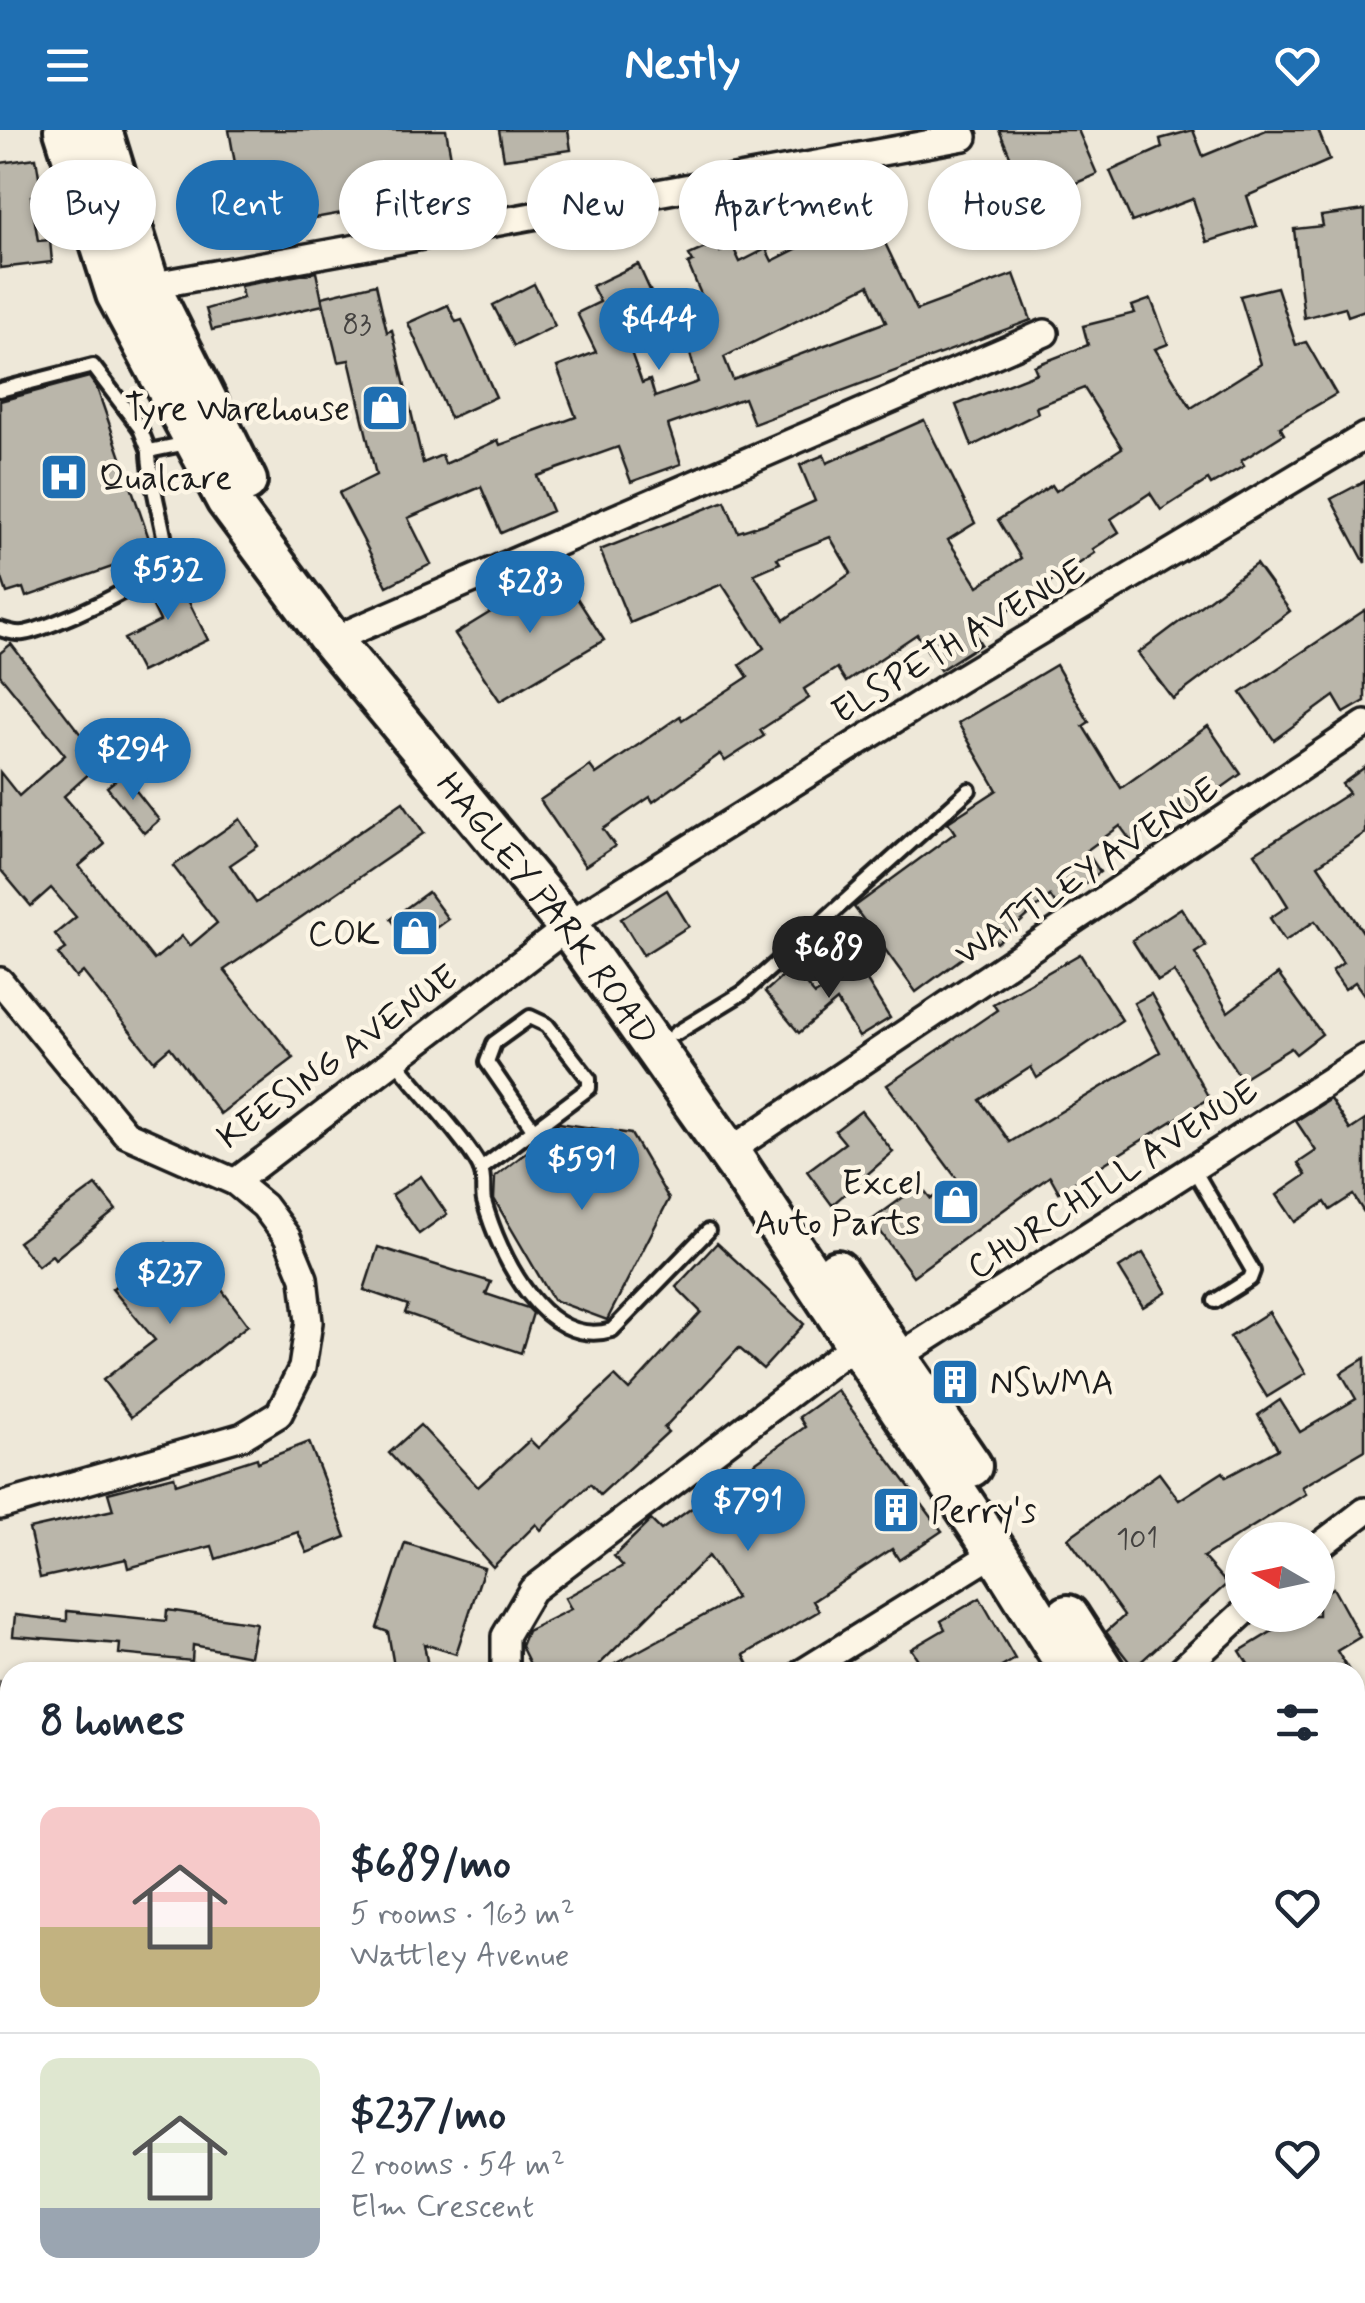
<!DOCTYPE html>
<meta charset="utf-8">
<style>
:root{--surface:#fff;--page:#f6f6f7;--text:#1f2937;--muted:#747a83;--line:#e0e1e3;--accent:#1f6fb2}
body{margin:0;font-family:Mynerve,sans-serif;background:var(--page);color:var(--text);height:100vh;display:flex;flex-direction:column;font-size:38px;white-space:nowrap}
*{box-sizing:border-box;margin:0}
p{font-size:32px;color:var(--muted)}
.icon{flex:none;width:55px;height:55px;fill:none;stroke:currentColor;stroke-width:2;stroke-linecap:round;stroke-linejoin:round}
.map{position:relative;flex:1;overflow:hidden}
.sheet{position:absolute;left:0px;top:1532px;width:1365px;height:642px;display:flex;flex-direction:column;background:var(--surface);border-radius:30px 30px 0 0;box-shadow:0 2px 8px #0004}
.sheet>*{flex:none}
.top-card{position:absolute;left:30px;top:30px;width:1305px;height:90px;display:flex;gap:20px}
.needle{width:65px;rotate:279deg}
.buttons{position:absolute;left:1225px;top:1392px;display:grid;gap:20px}
.buttons a{display:grid;place-items:center;width:110px;height:110px;border-radius:50%;background:var(--surface);box-shadow:0 2px 8px #0004;font-size:50px}
.price{position:absolute;translate:-50% -85px;padding:0 22px;border-radius:35px;background:var(--accent);color:#fff;font-size:32px;line-height:65px;filter:drop-shadow(0 2px 5px #0008)}
.price::after{content:'';position:absolute;left:50%;top:60px;width:30px;height:22px;margin-left:-15px;background:inherit;clip-path:polygon(0 0,100% 0,50% 100%)}
.price.on{background:#222;color:#fff}
ul{padding:0;list-style:none}
li{display:flex;align-items:center;gap:30px;height:250px;padding:0 40px}
li+li{border-top:2px solid var(--line)}
li span{display:grid;place-items:center;flex:none;width:280px;height:200px;border-radius:20px;color:#555}
li>.icon{margin-inline-start:auto}
span .icon{width:120px;height:120px;fill:#fffc;stroke-width:1}
li b{font-size:42px}
h2{display:flex;justify-content:space-between;align-items:center;height:120px;padding:0 40px;font-size:42px}
.tag{padding:0 35px;border-radius:45px;background:var(--surface);box-shadow:0 2px 8px #0004;font-size:35px;line-height:90px}
.tag.on{background:var(--accent);color:#fff}
header{display:flex;justify-content:space-between;align-items:center;height:130px;padding:0 40px;background:var(--accent);color:#fff;font-size:45px;font-weight:700}
.map>svg:first-child{display:block}
</style>
<header><svg class="icon" aria-label="menu" viewBox="0 0 24 24"><path d="M4 6h16M4 12h16M4 18h16"/></svg>Nestly<svg class="icon" aria-label="heart" viewBox="0 0 24 24"><path d="M12 20l-8-8c-3-5 5-10 8-4 3-6 11-1 8 4z"/></svg></header>
<div class="map">
<svg width="1365" height="2173" viewBox="0 0 1365 2173">
<rect width="100%" height="100%" fill="#eee8d9"/>
<filter id="ink" filterUnits="userSpaceOnUse"><feTurbulence type="fractalNoise" baseFrequency=".01" numOctaves="2"/><feDisplacementMap in="SourceGraphic" scale="20" xChannelSelector="R" yChannelSelector="G"/><feConvolveMatrix kernelMatrix="1 2 1 2 8 2 1 2 1" color-interpolation-filters="sRGB"/></filter>
<g filter="url(#ink)">
<g fill="none" stroke-linecap="round" stroke-linejoin="round">
<g stroke="#6f6c67" stroke-width="8">
<path d="M0 1554 10 1558"/>
<path d="M705 2165 710 2173"/>
</g>
</g>
<g fill="#bab6aa" stroke="#1c1c1c" stroke-width="2.5" fill-rule="evenodd">
<path d="M229 0H446L453 38 410 46 415 70 247 100Z"/>
<path d="M499 0H568L571 20 504 29Z"/>
<path d="M999 0H1078L1097 44 1030 73Z"/>
<path d="M1193 0 1203 26 1266 0H1318L1330 30 1247 66 1257 96 1207 112 1193 69 1132 92 1110 41 1162 18 1160 9Z"/>
<path d="M36 28 42 64 31 66 38 111 50 110 52 132 0 138V33Z"/>
<path d="M852 69 874 116 884 111 917 180 1014 144 1031 190 754 294 744 268 668 295 681 334 631 352 618 317 537 346 552 381 501 403 481 357 408 388 431 434 387 456 339 363 376 345 349 230 338 232 322 167 376 154 387 202 392 200 423 333 442 325 445 334 498 310 500 315 576 287 557 237 596 222 577 183 600 172 592 156 638 134 665 193 627 211 642 253 650 250 655 267 698 252 685 206 715 197 688 134 693 132 689 125 716 113 720 122 733 117 740 132 766 119 772 131 838 98 830 80ZM869 155 886 192 733 250 724 227Z"/>
<path d="M1365 80V180L1348 186 1345 177 1304 188 1294 99 1323 96 1321 86Z"/>
<path d="M316 142 323 175 212 200 206 179 243 168 240 156Z"/>
<path d="M534 154 555 196 514 216 493 175Z"/>
<path d="M1277 157 1296 215 1306 212 1336 264 1280 297 1284 304 1241 331 1244 336 1211 355 1208 350 1161 380 1150 363 1111 389 1119 402 1093 419 1095 423 974 503 981 514 940 540 917 504 846 552 837 538 804 559 809 568 760 600 764 606 725 631 720 624 653 672 650 667 603 699 615 716 585 736 540 670 590 636 596 644 680 586 682 590 748 547 740 535 764 518 722 454 630 493 600 420 725 371 738 402 764 394 815 371 800 335 824 325 827 333 924 290 975 393 948 410 978 456 1021 428 998 390 1052 355 1056 361 1122 318 1084 258 1036 277 1038 283 972 316 956 275 1037 243 1034 236 1088 215 1083 196 1135 183 1132 176 1151 169 1168 214 1155 219 1191 278 1261 234 1240 166ZM830 407 851 443 784 490 754 444 780 433 777 428Z"/>
<path d="M448 175 456 192 462 190 496 267 450 288 408 193Z"/>
<path d="M89 247 97 258 155 426 137 441 132 430 26 467 23 458 7 463 0 443V271Z"/>
<path d="M1365 351V433L1331 369Z"/>
<path d="M1256 434 1290 481 1173 569 1138 523Z"/>
<path d="M191 436 200 455 184 462 208 510 141 542 124 509 160 491 145 460Z"/>
<path d="M559 440 604 510 500 571 455 504Z"/>
<path d="M1365 480V571L1344 583 1334 566 1274 610 1241 563Z"/>
<path d="M11 514 102 632 64 666 105 714 79 736 154 830 182 806 190 816 217 793 173 736 240 689 258 716 230 735 256 773 403 672 424 703 224 840 294 928 220 984 170 917 154 931 83 842 76 848 58 824 66 819 55 804 76 787 51 758 31 776 0 739V642L19 666 65 625 0 545V523Z"/>
<path d="M1056 535 1089 592 1083 596 1121 658 1208 596 1241 644 1188 682 1183 674 1131 711 1120 696 1086 721 1100 742 1056 775 1050 766 997 813 991 807 916 862 854 777 955 703 948 692 997 660 958 593Z"/>
<path d="M1365 637V703L1318 735 1365 805V866L1355 852 1345 859 1332 841 1343 833 1315 791 1285 811 1270 788 1288 776 1255 723 1349 663 1342 654Z"/>
<path d="M123 644 159 690 144 703 107 657Z"/>
<path d="M667 760 689 796 643 825 621 789Z"/>
<path d="M428 762 448 789 411 816 391 789Z"/>
<path d="M1181 778 1206 816 1195 823 1228 882 1278 844 1322 904 1296 924 1291 918 1241 949 1174 842 1158 851 1132 810Z"/>
<path d="M1080 824 1122 890 1037 948 1031 937 980 970 1010 1012 1160 922 1134 873 1151 864 1209 968 1059 1062 1050 1046 913 1146 872 1090 920 1055 931 1069 957 1049 887 955 997 880 993 874Z"/>
<path d="M792 838 815 865 859 838 890 888 859 907 837 871 799 903 765 862Z"/>
<path d="M1330 969 1350 1000 1365 990V1084L1353 1065 1330 1080 1325 1072 1295 1092 1277 1065 1306 1045 1298 1033 1316 1021 1296 991Z"/>
<path d="M861 981 893 1022 832 1075 807 1041 845 1013 835 1001Z"/>
<path d="M559 993 631 1004 669 1069 607 1190 553 1170 494 1069 495 1047 527 1022 536 1025 545 1003Z"/>
<path d="M421 1046 447 1084 419 1104 392 1065Z"/>
<path d="M96 1055 116 1080 55 1129 52 1125 38 1136 18 1112Z"/>
<path d="M166 1113 206 1160 216 1152 248 1195 131 1287 103 1250 155 1210 112 1159Z"/>
<path d="M717 1113 804 1194 763 1239 739 1218 664 1298 668 1302 600 1365 590 1354 541 1400 536 1394 493 1437 389 1323 420 1295 478 1357 530 1310 538 1318 615 1246 629 1260 701 1182 676 1157Z"/>
<path d="M378 1117 491 1152 486 1164 528 1178 533 1183 521 1223 405 1183 408 1175 364 1160Z"/>
<path d="M1143 1123 1167 1162 1143 1177 1119 1138Z"/>
<path d="M1269 1182 1306 1243 1267 1267 1230 1207Z"/>
<path d="M1365 1228V1320L1302 1357 1306 1364 1203 1427 1227 1454 1134 1538 1106 1502 1124 1486 1068 1408 1159 1343 1179 1370 1223 1342 1226 1347 1278 1319 1258 1285 1280 1270 1300 1302 1356 1269 1341 1243Z"/>
<path d="M837 1260 942 1401 899 1430 892 1419 813 1471 819 1481 744 1525 749 1535 736 1542H600L736 1468 708 1426 592 1542H534L521 1516 527 1501 571 1479 565 1468 623 1436 614 1426 651 1390 661 1400 805 1297 799 1287Z"/>
<path d="M309 1312 346 1407 307 1423 298 1402 216 1429 212 1416 128 1438 126 1429 40 1448 29 1399 113 1380 108 1363 174 1346 176 1354 257 1328 258 1332Z"/>
<path d="M405 1413 484 1438 456 1524 424 1514 429 1542H395L388 1502 377 1498Z"/>
<path d="M1333 1458 1360 1507 1337 1521 1350 1542H1253L1240 1521 1299 1485H1318V1466Z"/>
<path d="M980 1468 1015 1529 993 1542H926L911 1519 945 1499 941 1491Z"/>
<path d="M167 1480 256 1493 250 1526 193 1515 192 1531 119 1524 120 1514 13 1506 15 1485 67 1491V1481L166 1491Z"/>
</g>
<g fill="none" stroke-linecap="round" stroke-linejoin="round">
<g stroke="#1c1c1c" stroke-width="20">
<g id="service">
<path d="M0 260 93 236 140 298 149 321"/>
<path d="M0 499C6 501 15 504 23 503 47 500 160 450 166 428 170 416 148 349 149 321L192 312"/>
<path d="M675 904 744 862 969 660"/>
<path d="M395 930C412 952 474 1019 481 1040 485 1049 482 1061 484 1071 499 1125 544 1220 612 1200L708 1101"/>
<path d="M1193 1038 1253 1141 1250 1149 1215 1171"/>
<path d="M481 1039 589 958V949L547 895 530 887 494 913 487 932 534 1000"/>
</g>
</g>
<g stroke="#1c1c1c" stroke-width="32">
<g id="minor">
<path d="M149 156 964 7"/>
<path d="M353 501 1045 203"/>
<path d="M0 851 126 1004 235 1052 264 1076 287 1107 304 1148 309 1192 302 1238 279 1284 243 1306 0 1376"/>
<path d="M746 1010 1365 594"/>
<path d="M235 1052 590 780 958 550 1365 306"/>
<path d="M898 1227 1365 928"/>
<path d="M1318 1417 1365 1381"/>
<path d="M505 1542V1506L532 1460 854 1215"/>
<path d="M803 1542 996 1422"/>
<path d="M1179 1542 1242 1484"/>
<path d="M0 1617 10 1623"/>
<path d="M1355 1670 1365 1664"/>
<path d="M0 2038 10 2053"/>
<path d="M1355 2125 1365 2120"/>
<path d="M89 2165 98 2173"/>
<path d="M564 2165 569 2173"/>
<path d="M917 2165 921 2173"/>
<path d="M1270 2173 1284 2165"/>
</g>
</g>
<g stroke="#1c1c1c" stroke-width="48">
<g id="primary">
<path id="s1" d="M65 0 117 164 227 370 332 511 568 796 736 1033 996 1422 1071 1542"/>
<path d="M101 0 149 156 246 351"/>
<path d="M837 1141 971 1336"/>
<path d="M1068 1486 1104 1542"/>
<path d="M1355 1936 1365 1952"/>
<path d="M1355 1997 1365 2014"/>
</g>
</g>
<use href="#service" stroke="#fcf5e5" stroke-width="12"/>
<use href="#minor" stroke="#fcf5e5" stroke-width="25"/>
<use href="#primary" stroke="#fcf5e5" stroke-width="40"/>
</g>
</g>
<defs>
<g id="shop-square" transform="scale(2.5)"><rect x="-9" y="-9" width="18" height="18" rx="4" fill="#1f6fb2" stroke="#fcf5e5"/><path d="M-5-2.5h2.3a2.7 3.5 0 0 1 5.4 0H5L5.5 6h-11ZM-1.5-2.5h3a1.5 2.3 0 0 0-3 0Z" fill="#fff"/></g>
<g id="hospital-square" transform="scale(2.5)"><rect x="-9" y="-9" width="18" height="18" rx="4" fill="#1f6fb2" stroke="#fcf5e5"/><path d="M-5-5h3v3.5h4V-5h3V5h-3V1.5h-4V5h-3Z" fill="#fff"/></g>
<g id="building-square" transform="scale(2.5)"><rect x="-9" y="-9" width="18" height="18" rx="4" fill="#1f6fb2" stroke="#fcf5e5"/><path d="M-4-6H4V6H1V3H-1V6H-4ZM-2.5-4.3h1.7v1.8h-1.7ZM.8-4.3h1.7v1.8H.8ZM-2.5-1h1.7V.8h-1.7ZM.8-1h1.7V.8H.8Z" fill="#fff"/></g>
</defs>
<g fill-rule="evenodd">
<use href="#shop-square" x="385" y="278"/>
<use href="#hospital-square" x="64" y="347"/>
<use href="#shop-square" x="415" y="803"/>
<use href="#shop-square" x="956" y="1072"/>
<use href="#building-square" x="955" y="1252"/>
<use href="#building-square" x="896" y="1380"/>
</g>
<g text-anchor="middle" stroke-width="9" stroke-linejoin="round" paint-order="stroke">
<g font-size="30" fill="#444240">
<text x="357" y="203">83</text>
<text x="1137" y="1418">101</text>
</g>
<g font-size="35" fill="#1c1c1c" stroke="#fcf5e5" text-anchor="end">
<text x="350" y="290">Tyre Warehouse</text>
<text x="99" y="359" text-anchor="start">Qualcare</text>
<text x="380" y="815">COK</text>
<text x="921" y="1064">Excel<tspan x="921" dy="40">Auto Parts</tspan></text>
<text x="990" y="1264" text-anchor="start">NSWMA</text>
<text x="931" y="1392" text-anchor="start">Perry's</text>
</g>
<g font-size="35" fill="#1c1c1c" stroke="#fcf5e5">
<text transform="translate(958 510) rotate(-31)" y="12">ELSPETH AVENUE</text>
<text transform="translate(1086 740) rotate(-34)" y="12">WATTLEY AVENUE</text>
<text dy="12" stroke="none"><textPath href="#s1" startOffset="925">HAGLEY PARK ROAD</textPath></text>
<text transform="translate(337 926) rotate(-36)" y="12">KEESING AVENUE</text>
<text transform="translate(1112 1048) rotate(-33)" y="12">CHURCHILL AVENUE</text>
</g>
</g>
</svg>
<div class="buttons">
<a><svg class="needle" viewBox="-14 -14 28 28"><path d="M0-13l5 13h-10z" fill="#e53935"/><path d="M0 13l5-13h-10z" fill="#747a83"/></svg></a>
</div>
<b class="price" style="left:659px;top:243px">$444</b>
<b class="price" style="left:168px;top:493px">$532</b>
<b class="price" style="left:530px;top:506px">$283</b>
<b class="price" style="left:133px;top:673px">$294</b>
<b class="price on" style="left:829px;top:871px">$689</b>
<b class="price" style="left:582px;top:1083px">$591</b>
<b class="price" style="left:170px;top:1197px">$237</b>
<b class="price" style="left:748px;top:1424px">$791</b>
<div class="top-card">
<a class="tag">Buy</a>
<a class="tag on">Rent</a>
<a class="tag">Filters</a>
<a class="tag">New</a>
<a class="tag">Apartment</a>
<a class="tag">House</a>
</div>
<section class="sheet">
<h2>8 homes<svg class="icon" aria-label="filters" viewBox="0 0 24 24"><path d="M4 7h16M4 17h16"/><circle cx="9" cy="7" r="2"/><circle cx="15" cy="17" r="2"/></svg></h2>
<ul>
<li><span style="background:linear-gradient(#f6c9c9 60%,#c2b280 0)"><svg class="icon" aria-label="home" viewBox="0 0 24 24"><path d="M3 11l9-7 9 7M6 9v11h12V9"/></svg></span><div><b>$689/mo</b><p>5 rooms · 163 m²</p><p>Wattley Avenue</p></div><svg class="icon" aria-label="heart" viewBox="0 0 24 24"><path d="M12 20l-8-8c-3-5 5-10 8-4 3-6 11-1 8 4z"/></svg></li>
<li><span style="background:linear-gradient(#dfe7d0 75%,#9aa5b1 0)"><svg class="icon" aria-label="home" viewBox="0 0 24 24"><path d="M3 11l9-7 9 7M6 9v11h12V9"/></svg></span><div><b>$237/mo</b><p>2 rooms · 54 m²</p><p>Elm Crescent</p></div><svg class="icon" aria-label="heart" viewBox="0 0 24 24"><path d="M12 20l-8-8c-3-5 5-10 8-4 3-6 11-1 8 4z"/></svg></li>
</ul>
</section>
</div>
